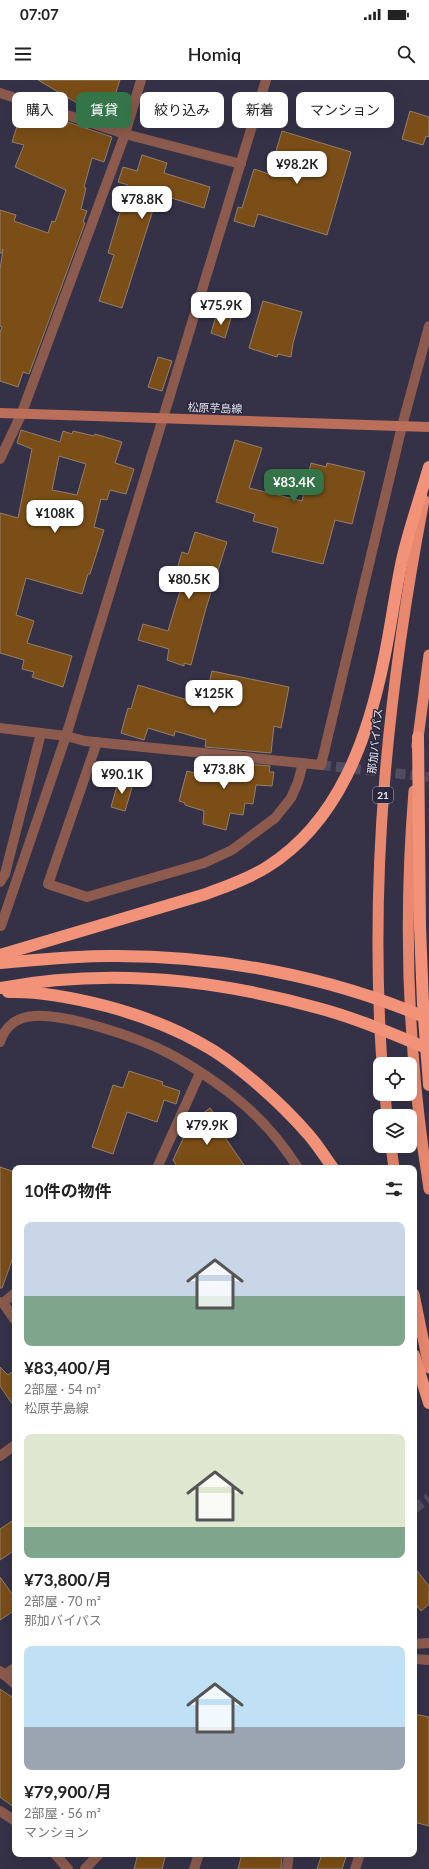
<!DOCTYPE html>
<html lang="ja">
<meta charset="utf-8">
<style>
:root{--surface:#fff;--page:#f6f6f6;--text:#222;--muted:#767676;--accent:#357348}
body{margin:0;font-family:Lato,"Noto Sans JP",sans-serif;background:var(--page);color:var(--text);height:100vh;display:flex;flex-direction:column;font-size:15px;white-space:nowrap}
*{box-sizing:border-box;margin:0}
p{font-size:13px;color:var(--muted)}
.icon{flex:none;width:22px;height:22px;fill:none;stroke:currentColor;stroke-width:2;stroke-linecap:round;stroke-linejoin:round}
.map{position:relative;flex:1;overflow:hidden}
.sheet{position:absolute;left:12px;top:1085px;width:405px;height:692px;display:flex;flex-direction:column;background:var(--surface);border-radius:8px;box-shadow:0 4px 16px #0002}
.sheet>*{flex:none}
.banner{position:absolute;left:12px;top:12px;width:405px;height:36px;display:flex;gap:8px}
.controls{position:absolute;left:373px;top:977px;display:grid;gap:8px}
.controls a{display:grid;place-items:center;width:44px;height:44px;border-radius:8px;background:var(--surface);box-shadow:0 4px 16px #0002;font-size:20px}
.price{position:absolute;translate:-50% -34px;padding:0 9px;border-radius:8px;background:#fff;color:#222;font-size:13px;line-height:26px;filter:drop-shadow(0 1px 2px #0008)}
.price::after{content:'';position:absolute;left:50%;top:24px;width:12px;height:9px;margin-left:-6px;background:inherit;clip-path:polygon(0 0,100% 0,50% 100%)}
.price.on{background:var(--accent);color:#fff}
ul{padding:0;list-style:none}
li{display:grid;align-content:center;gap:8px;height:212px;padding:0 12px}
li span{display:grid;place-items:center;height:124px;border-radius:8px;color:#555}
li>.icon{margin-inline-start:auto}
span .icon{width:72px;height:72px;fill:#fffc;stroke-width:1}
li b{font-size:17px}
h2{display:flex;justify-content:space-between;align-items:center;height:48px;padding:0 12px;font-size:17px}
.tag{padding:0 14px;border-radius:8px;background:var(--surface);box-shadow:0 4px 16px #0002;font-size:14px;line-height:36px}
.tag.on{background:var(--accent);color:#fff}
.status{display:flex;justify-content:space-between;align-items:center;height:28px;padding:0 20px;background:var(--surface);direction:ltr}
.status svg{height:11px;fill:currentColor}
header{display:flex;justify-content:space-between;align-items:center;height:52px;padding:0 12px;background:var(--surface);font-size:18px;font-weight:600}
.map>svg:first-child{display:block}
</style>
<div class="status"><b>07:07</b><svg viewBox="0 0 49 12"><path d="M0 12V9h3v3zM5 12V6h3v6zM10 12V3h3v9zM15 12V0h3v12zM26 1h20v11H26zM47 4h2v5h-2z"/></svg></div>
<header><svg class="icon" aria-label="menu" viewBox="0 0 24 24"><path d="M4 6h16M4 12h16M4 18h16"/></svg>Homiq<svg class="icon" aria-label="search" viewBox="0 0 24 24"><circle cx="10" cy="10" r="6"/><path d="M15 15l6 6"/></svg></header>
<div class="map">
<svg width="429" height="1789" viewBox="0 0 429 1789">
<rect width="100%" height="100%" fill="#353248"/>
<g fill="#7b4e17" stroke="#947f6b" fill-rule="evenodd">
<path d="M38 0H120L116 12 120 13 111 43Z"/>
<path d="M23 27 112 57 104 82 92 78 84 107 86 108 81 129 87 131 83 142 85 143 29 294 23 292 18 307 0 301V252L2 247 0 246V190L3 169 2 173H0V130L16 135 14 141 48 153 52 141 55 142 66 110 15 87 24 65 12 62Z"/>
<path d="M410 31 429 37V57L426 56 423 65 402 59Z"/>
<path d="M282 51 351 72 327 155 258 134 254 147 234 141 238 127 242 128 254 89 269 94Z"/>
<path d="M142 75 167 83 164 93 210 107 204 128 158 114 122 228 99 221 114 175 108 173 128 105 118 102 123 87 137 91Z"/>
<path d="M263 221 302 232 293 263 291 277 278 274 277 277 249 268Z"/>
<path d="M217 233 231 238 225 258 211 253Z"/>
<path d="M158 277 172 281 162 311 148 307Z"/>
<path d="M21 350 60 362 63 351 72 354 73 351 94 356 95 354 122 362 115 383 134 389 126 414 110 410 107 420 101 419 94 447 104 450 90 494H88L82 514 26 498 16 535 34 541 27 563 72 576 63 607 32 597 34 592 22 589 24 580 0 573V433L18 438 32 369 17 363ZM59 376 86 384 77 415 52 410Z"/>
<path d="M235 360 262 368 249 408 302 421 311 383 326 387 327 383 365 392 352 444 335 440 323 484 272 472 278 448 253 441 255 434 216 422Z"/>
<path d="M195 452 227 462 206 528 191 585 184 583V586L167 580 169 569 138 560 143 544 168 551 186 491 177 489 182 472 188 474Z"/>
<path d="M212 591 289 607 281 648 274 646 271 673 205 667 206 660 175 651 174 656 148 648 144 660 121 653 128 628 131 629 138 605 204 625Z"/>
<path d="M204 680 270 686 269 692H274L272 706 256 705 253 724 245 723 243 735 230 733 226 750 203 744 204 731 185 725V723L179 721 187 691 202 695Z"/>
<path d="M119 699 133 704 125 731 111 727Z"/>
<path d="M129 991 163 1002 162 1005 180 1011 176 1024 164 1020 157 1042 127 1032 113 1074 92 1067 113 1005 123 1008Z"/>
<path d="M210 1028 231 1056 226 1059 246 1088H178L173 1080 191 1042Z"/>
<path d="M0 1087 15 1092V1172L2 1208H0Z"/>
<path d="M0 1287 8 1295 15 1290V1328L0 1306Z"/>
<path d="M15 1439V1470L0 1480V1449Z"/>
<path d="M414 1487 429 1506V1524L421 1531 414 1522Z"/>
<path d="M0 1497 15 1518V1530L0 1540Z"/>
<path d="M0 1609 15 1619V1728L0 1717Z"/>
<path d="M414 1634 429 1637V1746L414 1742Z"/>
<path d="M138 1774H166L162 1789H134Z"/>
<path d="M242 1774H282L281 1789H238Z"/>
<path d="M322 1774H347L342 1789H317Z"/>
</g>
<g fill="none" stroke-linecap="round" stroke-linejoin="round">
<g stroke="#504d62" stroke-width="10" stroke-dasharray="10 5" stroke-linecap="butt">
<path d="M321 685 429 697"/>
<path d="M414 1429 429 1418"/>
</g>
<g stroke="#8c5b4e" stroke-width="10">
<path d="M0 13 125 54 241 84"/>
<path d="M163 338 266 0"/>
<path d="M0 379 21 335 125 54 141 0"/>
<path d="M0 648 66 656 85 661 321 685 402 346 429 246"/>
<path d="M97 662 48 804 87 817 204 783 232 770 275 738 291 718 298 702 303 683"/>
<path d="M0 802 5 794 41 653"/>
<path d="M0 962C5 946 17 937 34 936 68 934 137 957 168 973 189 984 218 1003 236 1018 261 1038 281 1061 298 1088"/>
<path d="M157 1088 200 993"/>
<path d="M0 1222 3 1223 15 1240"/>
<path d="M3 1223 15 1213"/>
<path d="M0 1376 15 1365"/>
<path d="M414 1564 429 1563"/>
<path d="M414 1579 429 1580"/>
<path d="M0 1591 15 1604"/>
<path d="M4 1595 15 1588"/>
<path d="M0 1731 15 1741"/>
<path d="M55 1774 68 1789"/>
<path d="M85 1789 99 1774"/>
<path d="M194 1789 199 1774"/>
<path d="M287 1789 289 1774"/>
<path d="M355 1789 360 1774"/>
</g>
<path stroke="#8c5b4e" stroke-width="10" d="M1 846 66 656 163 338"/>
<path stroke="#bb6e5a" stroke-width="10" d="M0 333 429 347"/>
<g stroke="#e8886e" stroke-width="11">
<path d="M417 666 429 575"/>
<path d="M414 711C403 844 408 978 429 1109"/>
<path d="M382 984C369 792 388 609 424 420"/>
<path d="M385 1014 387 1036"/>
<path d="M391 1066 394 1088"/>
<path d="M414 1214 429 1288"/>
</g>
<g stroke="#f29379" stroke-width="12">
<path d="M418 657 420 847 423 924 429 1005"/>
<path d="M0 875 206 814C227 806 248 799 267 787 339 742 368 658 384 579 391 546 395 513 402 480 409 449 420 418 429 387"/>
<path d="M0 883C36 880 73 876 109 876 217 875 330 896 429 939"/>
<path d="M0 908C106 888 215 899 318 928 356 938 393 954 429 969"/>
<path d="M8 912C40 911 75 918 106 926 140 935 172 947 202 964 237 983 282 1024 308 1054 317 1064 325 1077 333 1088"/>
<path d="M414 1275 429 1323"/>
</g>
</g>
<g text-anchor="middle" stroke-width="3" stroke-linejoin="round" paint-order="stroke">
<rect fill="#2b283e" stroke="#afaebf" stroke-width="1" x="373" y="707" width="20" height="16" rx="3"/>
<g font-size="10" font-weight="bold" fill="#e8e7f6">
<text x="383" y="719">21</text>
</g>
<g font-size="11" fill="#e8e7f6" stroke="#2b283e">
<text transform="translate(215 328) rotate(2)" y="4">松原芋島線</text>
<text transform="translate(375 661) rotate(-84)" y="4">那加バイパス</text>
</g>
</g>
</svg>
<div class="controls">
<a><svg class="icon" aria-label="locate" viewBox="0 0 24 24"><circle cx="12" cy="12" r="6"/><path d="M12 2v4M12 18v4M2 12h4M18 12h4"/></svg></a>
<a><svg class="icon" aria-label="layers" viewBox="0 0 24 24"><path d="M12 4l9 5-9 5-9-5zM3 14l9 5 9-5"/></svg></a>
</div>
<b class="price" style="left:297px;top:105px">¥98.2K</b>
<b class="price" style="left:142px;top:140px">¥78.8K</b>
<b class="price" style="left:221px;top:246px">¥75.9K</b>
<b class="price on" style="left:294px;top:423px">¥83.4K</b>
<b class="price" style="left:55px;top:454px">¥108K</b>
<b class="price" style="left:189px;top:520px">¥80.5K</b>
<b class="price" style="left:214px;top:634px">¥125K</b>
<b class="price" style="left:224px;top:710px">¥73.8K</b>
<b class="price" style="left:122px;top:715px">¥90.1K</b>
<b class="price" style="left:207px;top:1066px">¥79.9K</b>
<div class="banner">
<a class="tag">購入</a>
<a class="tag on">賃貸</a>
<a class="tag">絞り込み</a>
<a class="tag">新着</a>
<a class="tag">マンション</a>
</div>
<section class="sheet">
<h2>10件の物件<svg class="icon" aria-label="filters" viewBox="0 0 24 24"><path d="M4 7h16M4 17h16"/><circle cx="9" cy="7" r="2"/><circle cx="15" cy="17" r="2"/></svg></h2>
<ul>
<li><span style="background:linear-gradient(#c9d6e8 60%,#7fa58c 0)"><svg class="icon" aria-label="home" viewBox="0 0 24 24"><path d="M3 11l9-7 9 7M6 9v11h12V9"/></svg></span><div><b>¥83,400/月</b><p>2部屋 · 54 m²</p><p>松原芋島線</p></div></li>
<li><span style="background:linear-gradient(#dfe7d0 75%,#7fa58c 0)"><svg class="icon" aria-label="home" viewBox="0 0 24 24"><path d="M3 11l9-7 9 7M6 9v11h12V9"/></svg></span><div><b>¥73,800/月</b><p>2部屋 · 70 m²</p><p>那加バイパス</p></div></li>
<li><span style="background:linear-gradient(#bfe0f5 65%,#9aa5b1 0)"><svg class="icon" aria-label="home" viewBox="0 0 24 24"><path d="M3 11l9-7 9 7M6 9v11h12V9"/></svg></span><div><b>¥79,900/月</b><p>2部屋 · 56 m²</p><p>マンション</p></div></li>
</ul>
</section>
</div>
